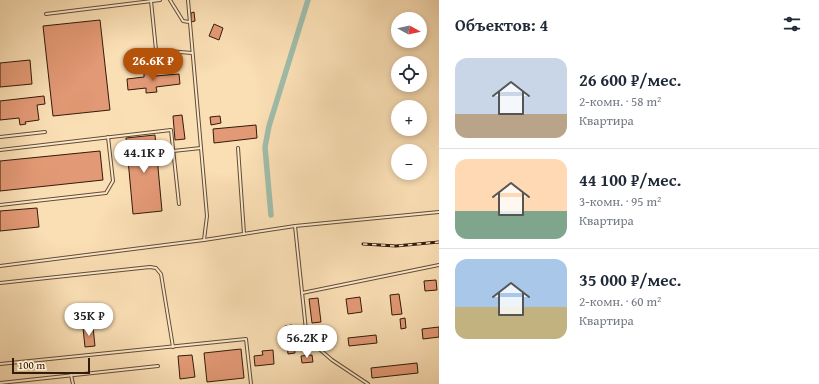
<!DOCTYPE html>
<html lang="ru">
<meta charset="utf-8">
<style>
:root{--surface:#fff;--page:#f2f2f3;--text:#1f2937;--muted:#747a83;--line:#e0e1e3;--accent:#b45309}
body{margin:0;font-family:"Gentium Book Plus",serif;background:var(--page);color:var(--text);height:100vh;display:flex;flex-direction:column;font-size:15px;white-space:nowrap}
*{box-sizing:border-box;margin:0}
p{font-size:13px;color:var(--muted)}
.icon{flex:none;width:22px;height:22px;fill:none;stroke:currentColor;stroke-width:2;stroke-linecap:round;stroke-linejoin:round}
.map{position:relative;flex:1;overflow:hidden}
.panel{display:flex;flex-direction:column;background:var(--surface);width:380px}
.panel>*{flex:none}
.needle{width:26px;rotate:98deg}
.controls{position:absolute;left:391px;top:12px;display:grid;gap:8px}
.controls a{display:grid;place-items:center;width:36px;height:36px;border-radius:50%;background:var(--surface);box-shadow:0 2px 6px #0003;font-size:20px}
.scale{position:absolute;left:12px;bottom:10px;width:78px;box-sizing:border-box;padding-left:4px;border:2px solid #321b0a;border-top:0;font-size:11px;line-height:14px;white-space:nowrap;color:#321b0a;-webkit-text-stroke:3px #fceace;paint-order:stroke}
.price{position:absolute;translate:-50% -34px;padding:0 9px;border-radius:14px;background:#fff;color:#222;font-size:13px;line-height:26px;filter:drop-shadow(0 1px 2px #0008)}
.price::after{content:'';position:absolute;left:50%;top:24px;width:12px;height:9px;margin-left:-6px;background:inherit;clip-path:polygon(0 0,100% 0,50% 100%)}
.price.active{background:var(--accent);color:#fff}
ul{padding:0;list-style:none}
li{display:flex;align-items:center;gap:12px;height:100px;padding:0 16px}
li+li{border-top:1px solid var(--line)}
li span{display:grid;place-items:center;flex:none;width:112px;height:80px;border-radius:12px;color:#555}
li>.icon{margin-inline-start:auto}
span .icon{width:48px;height:48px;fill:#fffc;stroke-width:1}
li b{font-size:17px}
h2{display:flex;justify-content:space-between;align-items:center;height:48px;padding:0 16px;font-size:17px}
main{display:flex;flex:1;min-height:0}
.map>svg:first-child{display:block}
</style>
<main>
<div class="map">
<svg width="439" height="384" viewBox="0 0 439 384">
<rect width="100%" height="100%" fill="#fadeb4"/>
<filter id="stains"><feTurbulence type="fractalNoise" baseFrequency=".005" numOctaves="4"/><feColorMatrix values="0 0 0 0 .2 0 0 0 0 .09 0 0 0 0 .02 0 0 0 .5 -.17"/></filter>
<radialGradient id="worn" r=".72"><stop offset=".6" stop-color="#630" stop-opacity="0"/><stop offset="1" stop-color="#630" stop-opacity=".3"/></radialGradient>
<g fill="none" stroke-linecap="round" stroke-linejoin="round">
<path stroke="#9fbcaa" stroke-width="5.5" d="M271 215 265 147 269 126 308 0"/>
</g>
<g fill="#e29975" stroke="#321b0a">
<path d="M194 12 195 21 191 22V13Z"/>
<path d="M100 20 110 110 53 116 43 26Z"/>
<path d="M214 24 223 28 219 40 209 36Z"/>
<path d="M30 60 32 84 0 87V63Z"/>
<path d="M155 72V76L179 74 180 84 156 87 157 92 146 93V88L128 90 127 79 144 77V73Z"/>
<path d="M44 96 45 104 37 105 39 120 25 122 26 124 20 125 19 118 0 120V101Z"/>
<path d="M182 115 185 139 175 140 173 116Z"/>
<path d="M220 116 221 123 211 125 210 117Z"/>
<path d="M256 125 257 138 214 143 213 129Z"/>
<path d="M155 135 162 211 133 214 126 138Z"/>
<path d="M100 151 103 180 0 191V161Z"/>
<path d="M37 208 39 227 0 231V211Z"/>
<path d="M436 280 437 290 425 291 424 281Z"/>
<path d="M399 294 402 314 392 315 390 295Z"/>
<path d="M360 297 362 312 348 314 346 299Z"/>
<path d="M318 298 321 322 312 323 309 299Z"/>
<path d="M405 318 406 328 401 329 400 319Z"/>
<path d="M292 325 295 353 288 354 285 326Z"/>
<path d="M93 327 95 346 85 347 83 328Z"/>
<path d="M439 327V337L423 339 422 329Z"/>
<path d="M376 335 377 343 349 346 348 338Z"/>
<path d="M241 349 244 378 207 382 204 353Z"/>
<path d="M273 350 274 364 255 366 254 356 263 355 262 351Z"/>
<path d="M192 355 195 377 180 379 178 356Z"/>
<path d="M312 355 313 362 302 363 301 356Z"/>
<path d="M417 363 418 373 372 378 371 368Z"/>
</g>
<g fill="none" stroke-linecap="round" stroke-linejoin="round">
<g stroke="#644c34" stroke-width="4">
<g id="service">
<path d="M170 0 183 21 189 22"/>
<path d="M188 0 207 216 204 240"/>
<path d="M151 1 156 50 192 53"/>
<path d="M46 14 160 0"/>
<path d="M0 137 45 132"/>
<path d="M238 148 244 234"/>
<path d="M0 150 171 130 179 204"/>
<path d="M173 151 201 148"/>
<path d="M0 205 106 193 113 181 108 137"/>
<path d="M295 226 306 330 310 341 332 360 368 384"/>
<path d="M0 266 204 240 295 226 439 212"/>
<path d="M0 283 150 267 156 268 161 274 173 347"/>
<path d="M302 293 439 265"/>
<path d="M0 364 246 339 251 384"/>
<path d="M71 375 73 384"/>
<path d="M0 383 158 366"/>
</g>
</g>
<use href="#service" stroke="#fceace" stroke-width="2"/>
<g stroke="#321b0a" stroke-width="3">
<path id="rail" d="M363 244 396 246 439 242"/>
</g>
<use href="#rail" stroke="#fceace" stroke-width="1.5" stroke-dasharray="4.5" stroke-linecap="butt"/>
</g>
<rect width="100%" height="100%" filter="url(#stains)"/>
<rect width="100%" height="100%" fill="url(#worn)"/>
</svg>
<div class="controls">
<a><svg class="needle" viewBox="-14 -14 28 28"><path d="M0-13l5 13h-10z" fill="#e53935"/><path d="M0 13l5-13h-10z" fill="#747a83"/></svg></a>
<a><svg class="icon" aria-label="locate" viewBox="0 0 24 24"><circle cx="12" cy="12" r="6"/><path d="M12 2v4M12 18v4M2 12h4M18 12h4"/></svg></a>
<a>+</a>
<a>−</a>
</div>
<div class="scale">100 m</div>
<b class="price active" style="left:153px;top:82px">26.6K ₽</b>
<b class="price" style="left:144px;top:174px">44.1K ₽</b>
<b class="price" style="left:89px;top:337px">35K ₽</b>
<b class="price" style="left:307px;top:359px">56.2K ₽</b>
</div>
<section class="panel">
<h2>Объектов: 4<svg class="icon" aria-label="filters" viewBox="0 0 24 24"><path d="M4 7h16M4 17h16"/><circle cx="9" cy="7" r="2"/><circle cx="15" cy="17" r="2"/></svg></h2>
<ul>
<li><span style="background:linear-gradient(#c9d6e8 70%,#b9a48a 0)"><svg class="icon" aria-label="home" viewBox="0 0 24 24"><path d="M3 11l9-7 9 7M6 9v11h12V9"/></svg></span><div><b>26 600 ₽/мес.</b><p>2-комн. · 58 m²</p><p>Квартира</p></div></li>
<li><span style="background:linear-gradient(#ffd9b3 65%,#7fa58c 0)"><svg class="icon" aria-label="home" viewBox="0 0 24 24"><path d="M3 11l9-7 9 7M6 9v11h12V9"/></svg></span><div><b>44 100 ₽/мес.</b><p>3-комн. · 95 m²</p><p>Квартира</p></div></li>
<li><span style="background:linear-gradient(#a9c7e8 60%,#c2b280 0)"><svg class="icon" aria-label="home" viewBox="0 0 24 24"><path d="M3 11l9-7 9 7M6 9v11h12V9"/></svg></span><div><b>35 000 ₽/мес.</b><p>2-комн. · 60 m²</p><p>Квартира</p></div></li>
</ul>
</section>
</main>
